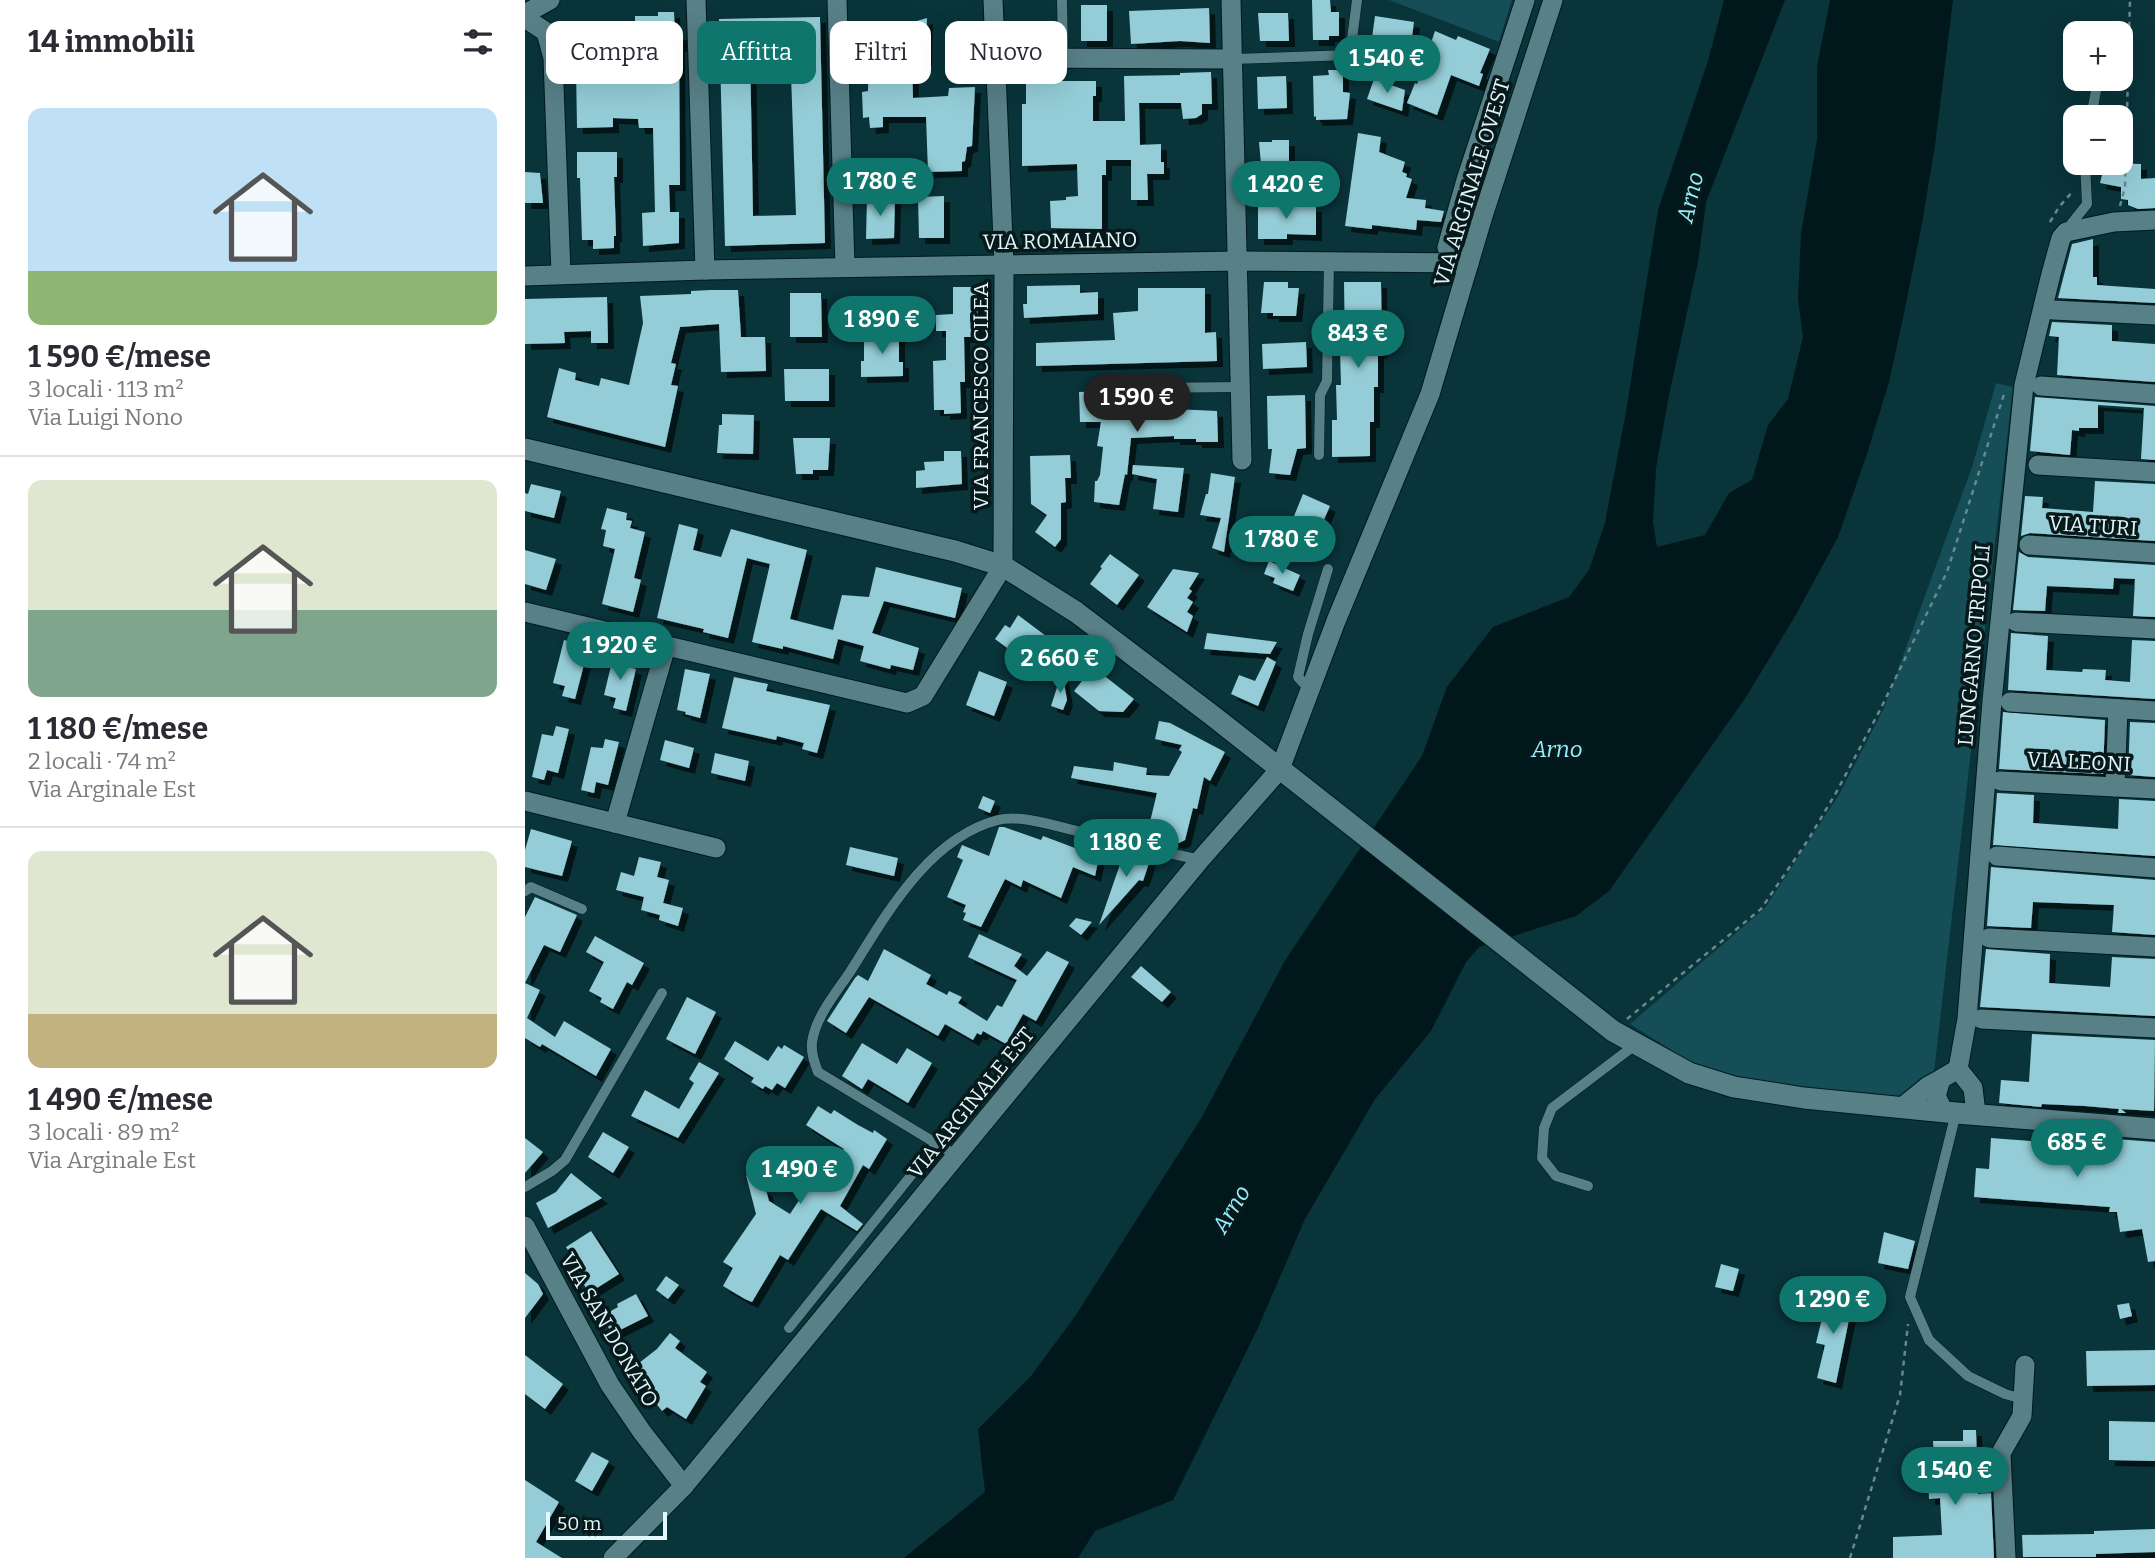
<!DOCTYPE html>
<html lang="it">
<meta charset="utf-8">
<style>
:root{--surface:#fff;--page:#f7f7f7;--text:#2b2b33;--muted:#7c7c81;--line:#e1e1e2;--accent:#0f766e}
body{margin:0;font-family:Bitter,serif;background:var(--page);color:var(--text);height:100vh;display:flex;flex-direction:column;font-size:26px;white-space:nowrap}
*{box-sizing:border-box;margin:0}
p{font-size:23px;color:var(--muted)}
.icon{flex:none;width:38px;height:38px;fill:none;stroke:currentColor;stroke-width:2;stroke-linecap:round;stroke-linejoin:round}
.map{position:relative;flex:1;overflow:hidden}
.side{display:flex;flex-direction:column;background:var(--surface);width:525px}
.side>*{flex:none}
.banner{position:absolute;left:21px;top:21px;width:665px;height:63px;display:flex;gap:14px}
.controls{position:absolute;left:1538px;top:21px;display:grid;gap:14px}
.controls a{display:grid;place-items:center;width:70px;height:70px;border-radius:14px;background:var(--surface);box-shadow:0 7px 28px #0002;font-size:35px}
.scale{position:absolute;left:21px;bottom:18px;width:121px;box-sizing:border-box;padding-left:7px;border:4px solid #e1f7fa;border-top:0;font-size:19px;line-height:24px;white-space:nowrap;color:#e1f7fa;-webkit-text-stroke:5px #08191b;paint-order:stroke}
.price{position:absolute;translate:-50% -60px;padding:0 16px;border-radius:24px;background:var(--accent);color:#fff;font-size:23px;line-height:46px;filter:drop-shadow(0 2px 4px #0008)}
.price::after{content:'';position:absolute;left:50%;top:42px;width:21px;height:16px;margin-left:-10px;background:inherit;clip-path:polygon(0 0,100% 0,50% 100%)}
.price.current{background:#222;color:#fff}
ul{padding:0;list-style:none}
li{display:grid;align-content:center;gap:14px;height:371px;padding:0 28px}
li+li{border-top:2px solid var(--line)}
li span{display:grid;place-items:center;height:217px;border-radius:14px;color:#555}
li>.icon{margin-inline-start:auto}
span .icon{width:126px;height:126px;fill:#fffc;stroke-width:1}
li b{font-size:30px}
h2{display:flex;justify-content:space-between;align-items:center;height:84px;padding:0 28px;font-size:30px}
.tag{padding:0 24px;border-radius:14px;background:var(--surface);box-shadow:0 7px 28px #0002;font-size:24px;line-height:63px}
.tag.current{background:var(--accent);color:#fff}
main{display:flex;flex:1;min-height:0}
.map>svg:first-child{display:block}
</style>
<main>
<section class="side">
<h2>14 immobili<svg class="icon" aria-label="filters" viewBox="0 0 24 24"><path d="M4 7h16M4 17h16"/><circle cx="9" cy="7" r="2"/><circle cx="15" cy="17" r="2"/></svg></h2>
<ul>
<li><span style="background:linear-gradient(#bfe0f5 75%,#8fb573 0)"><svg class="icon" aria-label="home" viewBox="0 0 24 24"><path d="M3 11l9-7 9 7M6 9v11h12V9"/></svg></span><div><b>1 590 €/mese</b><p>3 locali · 113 m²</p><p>Via Luigi Nono</p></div></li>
<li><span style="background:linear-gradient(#dfe7d0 60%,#7fa58c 0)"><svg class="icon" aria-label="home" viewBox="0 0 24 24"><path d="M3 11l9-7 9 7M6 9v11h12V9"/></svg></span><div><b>1 180 €/mese</b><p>2 locali · 74 m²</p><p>Via Arginale Est</p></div></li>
<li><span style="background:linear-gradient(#dfe7d0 75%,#c2b280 0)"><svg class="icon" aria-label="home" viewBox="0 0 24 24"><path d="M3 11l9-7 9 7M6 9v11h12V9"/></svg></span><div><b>1 490 €/mese</b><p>3 locali · 89 m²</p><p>Via Arginale Est</p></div></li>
</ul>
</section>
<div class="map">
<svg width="1630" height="1558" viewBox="0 0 1630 1558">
<defs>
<filter id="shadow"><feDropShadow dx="6" dy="6" stdDeviation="0" flood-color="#0009"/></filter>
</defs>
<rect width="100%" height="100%" fill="#09343a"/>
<g fill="#154e56">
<path d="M864 0H987L974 42Z"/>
<path d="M1471 383 1488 387 1409 1072 1373 1106 1189 1077 1105 1024 1240 908 1315 793 1359 708 1448 464Z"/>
</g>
<path fill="#00171b" d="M1199 0H1260L1181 202 1173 262 1144 395 1131 468 1128 522 1132 547 1180 535 1204 493 1227 480 1243 425 1263 399 1278 337 1273 299 1276 234 1292 140V67L1305 0H1428L1410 145 1396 229 1379 313 1364 382 1341 457 1313 537 1269 618 1219 700 1084 891 1051 916 954 947 941 962 906 1031 850 1099 780 1219 732 1330 648 1500 570 1531 553 1558H379L460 1492 453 1429 506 1376 551 1315 591 1252 677 1117 761 959 897 756 922 687 968 627 1044 597 1064 570 1080 523 1101 412 1133 210 1183 61Z"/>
<g fill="#94cdd7" fill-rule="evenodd" filter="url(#shadow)">
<path d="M787 0H805L806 12H814V36H804V40H788Z"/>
<rect x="556" y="5" width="26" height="36"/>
<path d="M684 8 685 43 655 41 606 44 604 11Z"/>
<path d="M133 12H149L150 34H156V46H154L155 185H144L145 212H154V243L118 246 117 213 130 212 128 128H114L113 119 88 118V127L52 128 51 67H45V47L55 46V34L77 33V39L91 38 92 69H117L116 30H110V16H133Z"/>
<path d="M733 13H763L764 41H735Z"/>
<path d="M850 16 889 22 885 51 846 45Z"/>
<path d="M295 17 300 243 200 246 194 19ZM265 47 271 215 228 216 225 48Z"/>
<path d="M402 18 401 60H387L388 98 423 96 424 88 450 87 447 146 442 147 440 161 437 162V171L403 172 401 117H358V127L345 128 344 117 338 118 337 92 343 91 344 35Z"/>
<path d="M910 31 931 40 933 36 965 49 955 73 958 74 954 86 926 75 912 115 882 103 890 83 892 84Z"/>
<path d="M803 70H818V92L825 93 822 119 791 120V116L789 117 788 76 804 75Z"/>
<path d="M686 72 687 104H677V114L671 118 658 119 656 103H614L615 145 636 144V162H639V174H622L623 200H606V160H581V175H577V229L526 228 525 201 541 200V197L553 196 552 164 497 166V104H501V81H571V96H568V121H600L599 76 655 75V73Z"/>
<path d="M761 76 762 108 733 109 732 77Z"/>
<path d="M849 79 880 90 877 111 842 99Z"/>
<path d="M833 133 856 137 854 152 880 162 877 172 882 174 881 177 887 179 881 198 901 200 900 208 919 211 916 222 892 220 891 230 847 225V229L820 226Z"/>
<path d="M747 140H764V175H737L734 142H747Z"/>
<path d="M52 152H92V177H89L91 236H89V248L68 249V240H57L55 178H52Z"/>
<path d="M1580 163 1616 164V179L1630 178V208L1613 209 1603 205V200L1596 199V187L1575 183Z"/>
<path d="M0 172 15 173 18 203H0Z"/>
<path d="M419 196V238H394L393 197Z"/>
<path d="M342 197H370L369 238 341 239Z"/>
<path d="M733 205 791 206V235L762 234V239H733Z"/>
<path d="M1568 239V277H1572V285L1630 289V303L1533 298 1547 244Z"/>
<path d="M739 282H763V288H774L771 316H748V313H736Z"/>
<path d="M819 282H856L857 352 853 353V387H849V422H845V456L807 457V420H812L811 385H816L815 350H820Z"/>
<path d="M555 285V293L573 292V314L499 318 498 304H502V286Z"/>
<path d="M428 287H452L453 337H439L440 382H435L436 413 419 414V410H409L408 361 421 360V331H411V315L428 314Z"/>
<path d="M613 288H680V333L691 332 692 361 511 366V343L590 340 588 313 613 311Z"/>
<path d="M185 290H213L216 337H240L241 371 196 372 194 324 155 327 146 363 151 364 146 385 153 386 140 447 22 417 34 368 51 373 50 380 74 386 76 378 104 385 118 323 115 296 166 294V291Z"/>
<path d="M265 293H296L297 337H265Z"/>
<path d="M82 297 83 343H66V331L39 332 40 343 0 344V299Z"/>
<path d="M1527 322 1587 325V341L1630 344V382L1532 375 1534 337 1524 336Z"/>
<path d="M339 333H374V362H378V376L336 377V361H339Z"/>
<path d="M781 342 782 367 738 369 737 344Z"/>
<path d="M259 369H304V401H260Z"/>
<path d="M584 391V403L627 402V406L649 405V409L692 411 693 442H671V439H649V436L606 438 602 475 600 474 594 505 569 502 570 481H572L575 475 578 447 572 446 576 422H555L554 392Z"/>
<path d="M780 395 781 448 772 449 765 475 744 473 747 449H743L742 396Z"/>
<path d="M1510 397 1630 406V460L1616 459 1619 408 1573 405V428H1554V431L1547 430 1545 455 1505 451Z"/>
<path d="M197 414 229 415 228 454 192 453 194 425H197Z"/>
<path d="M268 438H305L303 470H288V474H271Z"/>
<path d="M419 451H436L437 484 391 488V471L400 470 399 462 419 461Z"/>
<path d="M545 455 546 478H540L541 502 536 503V539L530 547 510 532 522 515 506 504 505 456Z"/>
<path d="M608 465 659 468 653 512 628 509 632 479 607 474Z"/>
<path d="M686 473 710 477 699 552 687 548 696 518 675 515 681 494H683Z"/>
<path d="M1570 481 1630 484V541L1505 533 1496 536 1500 496 1518 497 1517 508 1568 512Z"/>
<path d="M6 484 36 491 29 518 0 511V493L3 494Z"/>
<path d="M778 494 805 506 793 533 767 521Z"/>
<path d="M82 508 102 513 101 520 107 521 105 528 120 532 109 578 116 580 108 612 77 604 90 549 78 546 81 530 76 529Z"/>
<path d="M740 516 763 527 753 548 729 542Z"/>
<path d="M154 524 173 529 168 550 196 557 206 529 282 550 265 619 308 630 317 595 344 597 351 567 437 588 430 618 359 601 347 633 394 648 388 670 366 665 365 669 335 661 339 646 313 639 308 659 258 646V649L227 642 245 564 222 558 203 638 178 632 179 629 132 618Z"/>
<path d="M0 550 31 559 21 590 0 584Z"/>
<path d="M1494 552 1503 557 1630 565V617L1608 616 1610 579 1589 578 1588 589 1522 586 1520 611 1488 610Z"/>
<path d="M585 554 614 575 592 605 565 584 577 568 575 567Z"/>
<path d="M744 561 775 575 768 591 748 583 750 578 739 574Z"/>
<path d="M648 569 674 573 664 589 667 591 662 598 668 602 662 612 668 616 662 632 622 607Z"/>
<path d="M493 615 533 645 534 651 518 672 513 671 470 639 480 625 485 628Z"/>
<path d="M682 633 752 642 745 654 679 649Z"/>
<path d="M1486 633 1523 636 1521 670 1557 672 1558 669 1581 670 1580 680 1605 682 1607 640 1630 641V699L1483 690Z"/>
<path d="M39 640 51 643 49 653 61 657 50 699 37 696 40 686 28 683Z"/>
<path d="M89 653 102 656 100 666 111 669 101 711 88 708 91 698 79 695Z"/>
<path d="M742 657 751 662 733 706 706 694 714 675 730 681Z"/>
<path d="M568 667 609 699 598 712 574 711 549 691Z"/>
<path d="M160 669 185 674 175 718 160 714 161 712 152 710Z"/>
<path d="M454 671 482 682 469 716 441 705Z"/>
<path d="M537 672 542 700 538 710 526 706Z"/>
<path d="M209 677 243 684 241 691 305 705 292 753 277 749 279 743 252 736 251 740 197 728Z"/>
<path d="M1478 712 1580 720 1578 774 1474 769Z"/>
<path d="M634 721 645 723 700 752 685 781 679 777 672 809 668 808 660 840 654 843 622 834 632 793 546 778 549 766 588 771 589 762 622 768 621 775 644 776 657 752 654 750 657 745 630 739Z"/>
<path d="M1605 722 1630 723V777L1603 775Z"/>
<path d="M31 726 44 729 33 773 22 770 19 780 7 777 17 734 28 736Z"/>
<path d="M80 739 94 742 83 785 71 782 69 793 56 790 66 747 78 748Z"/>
<path d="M140 740 169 748 164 768 135 760Z"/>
<path d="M190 753 224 761 220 781 186 773Z"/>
<path d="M1472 793 1509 795 1508 823 1565 827 1593 829 1594 799 1630 801V856L1468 845Z"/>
<path d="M458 796 470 801 465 813 453 808Z"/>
<path d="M474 827H479L516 840 518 836 574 857 570 876 548 867 536 898 498 880 496 887 480 879 456 927 438 920 441 913 438 912 441 905 422 897 438 860 432 857 437 845 464 856Z"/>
<path d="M6 829 47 841 37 876 0 867V850Z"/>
<path d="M325 847 373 858 369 876 321 865Z"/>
<path d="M600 850 626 857 618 881 614 880 574 925Z"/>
<path d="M114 857 136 862 132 877 144 880 138 903 158 908 153 926 134 920 135 915 116 910 119 897 91 890 96 872 109 876Z"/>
<path d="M1466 867 1630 880V935L1587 932 1589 905 1508 902 1506 928 1462 926Z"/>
<path d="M10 897 52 915 35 952 19 945 0 983 15 990 2 1018 30 1037 39 1021 86 1049 71 1076 17 1044 15 1047 0 1038V917Z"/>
<path d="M551 918 567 922 556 935 544 926Z"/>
<path d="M454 934 497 954 489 966 502 976 522 951 544 962 511 1021 498 1014 481 1044 458 1031 456 1035 452 1033 448 1040 420 1024 413 1036 344 997 321 1033 302 1021 330 978 333 975 343 981 359 949 406 975 401 984 422 995 424 991 437 997 433 1003 462 1021 472 1005 477 1007 492 980 443 957Z"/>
<path d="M70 936 119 963 107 985 102 982 88 1009 75 1002 77 998 64 991 79 962 61 952Z"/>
<path d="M1461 949 1525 954 1524 983 1539 984 1585 987 1587 957 1630 959V1016L1455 1007Z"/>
<path d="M616 966 646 992 637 1002 606 977Z"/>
<path d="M162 997 191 1012 170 1054 141 1039Z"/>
<path d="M1507 1034 1630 1040 1629 1111 1596 1109 1601 1113H1593L1594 1109 1560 1106 1517 1104 1516 1107 1474 1103 1476 1080 1504 1082Z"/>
<path d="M210 1041 243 1061 253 1046 257 1049 259 1045 279 1057 260 1088 252 1083 247 1090 240 1086 238 1089 226 1082 229 1078 199 1059Z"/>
<path d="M337 1043 372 1064 382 1048 407 1063 383 1103 343 1079 337 1089 317 1076Z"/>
<path d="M174 1062 194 1073 153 1138 106 1116 120 1090 154 1109 169 1083 164 1079Z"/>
<path d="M293 1106 306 1114 309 1110 333 1125 348 1133 349 1130 362 1139 344 1169 338 1165 315 1206 338 1224 332 1231 296 1209 263 1260 255 1255 227 1302 220 1299 198 1286 208 1268 198 1262 231 1214 221 1175 241 1190 244 1201 265 1214 286 1182 293 1186 303 1169 307 1171 319 1149 281 1125Z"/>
<path d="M78 1132 104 1147 88 1173 63 1157Z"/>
<path d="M0 1138 18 1152 0 1173Z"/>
<path d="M1466 1138 1589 1147 1590 1139 1630 1142V1261L1623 1262 1617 1229 1595 1232 1592 1212H1584L1585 1207 1449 1197 1451 1168 1464 1169Z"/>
<path d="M46 1173 77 1198 23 1228 11 1203 31 1192Z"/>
<path d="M66 1231 94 1274 64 1293 51 1271 55 1269 41 1247Z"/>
<path d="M1359 1232 1390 1241 1383 1269 1353 1263Z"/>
<path d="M1196 1264 1214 1269 1208 1291 1190 1287Z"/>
<path d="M0 1273 13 1284 18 1294 0 1318Z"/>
<path d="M141 1276 154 1285 143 1299 131 1290Z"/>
<path d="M111 1294 123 1316 87 1334 77 1316 93 1307 92 1304Z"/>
<path d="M1303 1294 1328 1300 1311 1383 1292 1378 1300 1345 1291 1343Z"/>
<path d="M1604 1303 1607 1316 1595 1319 1592 1305Z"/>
<path d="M145 1333 155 1341 150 1348 182 1372 175 1382 181 1386 161 1419 142 1407 137 1411 105 1370 132 1349Z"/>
<path d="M1630 1350V1385L1562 1386 1561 1351Z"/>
<path d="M0 1355 38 1384 20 1409 0 1394Z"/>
<path d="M1584 1421 1630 1422V1461L1584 1460Z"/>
<path d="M1438 1430H1451L1453 1494 1466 1493 1469 1558H1368V1537L1417 1535 1415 1498 1404 1499 1403 1479H1410L1408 1441H1438Z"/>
<path d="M67 1452 84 1461 67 1491 50 1481Z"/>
<path d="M0 1480 34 1502 11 1542 37 1558H0Z"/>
<path d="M1630 1529V1552L1571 1554V1557H1498L1497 1535 1569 1534V1531Z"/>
</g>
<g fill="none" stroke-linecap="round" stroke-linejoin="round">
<g stroke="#001a1f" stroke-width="11">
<g id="lane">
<path d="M537 0 538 58"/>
<path d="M707 59 825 55 832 0"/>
<path d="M1566 117 1573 80"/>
<path d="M1543 228 1562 204 1560 163"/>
<path d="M616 388 716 387"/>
<path d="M794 455 795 395 802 381 804 261"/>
<path d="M785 690 773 677 783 634 803 569"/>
<path d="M0 891 6 887 57 909"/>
<path d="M1431 1113 1385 1297 1404 1340 1443 1376 1480 1394 1498 1399"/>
<path d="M432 1156 293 1072C289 1061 286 1053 287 1042 291 1016 311 993 325 972 361 915 403 838 473 820 495 814 534 827 556 832 596 842 635 851 675 860"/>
<path d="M1063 1186 1031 1176 1017 1158 1019 1128 1027 1108 1110 1045"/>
<path d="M0 1187 27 1171 40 1160 137 993"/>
<path d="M264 1328 412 1143"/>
</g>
</g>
<g stroke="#001a1f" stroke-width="21">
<g id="street">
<path d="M171 0 180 270"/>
<path d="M312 0 320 267"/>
<path d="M706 0 717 460"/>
<path d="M0 14 25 0"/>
<path d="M0 18 21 32 28 58 36 274"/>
<path d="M470 58 707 59"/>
<path d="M944 263 922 247 941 180 1000 0"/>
<path d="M0 276 180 270 713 261 944 263"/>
<path d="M1528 310 1630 315"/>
<path d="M1516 386 1630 394"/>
<path d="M1513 465 1630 472"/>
<path d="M1504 545 1630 553"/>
<path d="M0 612 382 703 398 696 478 566 479 265 468 0"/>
<path d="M1491 622 1630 629"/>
<path d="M1485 702 1630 711"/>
<path d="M1475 781 1630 789"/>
<path d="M1590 787 1593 709"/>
<path d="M0 801 191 848"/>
<path d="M90 823 141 646"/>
<path d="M1472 856 1630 868"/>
<path d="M1464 938 1630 947"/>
<path d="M1456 1019 1630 1028"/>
<path d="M1433 1069 1442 1019 1467 701 1499 385 1526 274 1536 238 1541 232 1589 222 1630 220"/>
<path d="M1433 1069 1448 1088 1451 1114"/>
<path d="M1376 1108 1403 1086 1416 1079"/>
<path d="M1419 1112 1411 1096 1416 1079 1433 1069"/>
<path d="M0 1226 85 1385 117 1432 159 1486"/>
<path d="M88 1558 159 1486 675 860 755 769 811 621 905 394 958 216 1028 0"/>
<path d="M1481 1558 1476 1453 1497 1416 1500 1365"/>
</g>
</g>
<g stroke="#001a1f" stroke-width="23">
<path id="secondary" d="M0 449 430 551 478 566 551 612 688 716 1088 1031 1164 1073 1209 1087 1279 1098 1431 1113 1630 1129"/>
</g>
<g stroke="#67898e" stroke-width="2.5" stroke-dasharray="5 5" stroke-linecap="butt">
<path d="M1595 206 1600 187 1605 0"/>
<path d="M1525 222 1534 207 1548 191"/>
<path d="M1102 1019 1236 909 1283 840 1312 791 1355 710 1422 572 1479 394"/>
<path d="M1325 1558 1375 1395 1383 1324"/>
</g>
<use href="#lane" stroke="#588087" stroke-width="10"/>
<use href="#street" stroke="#588087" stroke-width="19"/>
<use href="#secondary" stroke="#588087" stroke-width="21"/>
</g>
<g text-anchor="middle" stroke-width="7" stroke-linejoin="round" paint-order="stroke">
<g font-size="21" fill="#e1f7fa" stroke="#08191b">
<text transform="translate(947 183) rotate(-73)" y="7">VIA ARGINALE OVEST</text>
<text transform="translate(535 241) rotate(-1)" y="7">VIA ROMAIANO</text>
<text transform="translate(456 396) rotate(-90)" y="7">VIA FRANCESCO CILEA</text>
<text transform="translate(1568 526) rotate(4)" y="7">VIA TURI</text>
<text transform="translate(1449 645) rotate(-85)" y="7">LUNGARNO TRIPOLI</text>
<text transform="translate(1554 762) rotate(3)" y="7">VIA LEONI</text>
<text transform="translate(446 1103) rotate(-51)" y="7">VIA ARGINALE EST</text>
<text transform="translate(84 1330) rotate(60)" y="7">VIA SAN DONATO</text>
</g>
<g font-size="23" font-style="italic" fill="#93eefe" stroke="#08191b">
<text transform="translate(1165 197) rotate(-77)" y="8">Arno</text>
<text x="1032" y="757">Arno</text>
<text transform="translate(706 1209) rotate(-59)" y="8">Arno</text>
</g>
</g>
</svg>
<div class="controls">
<a>+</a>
<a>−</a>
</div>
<div class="scale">50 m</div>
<b class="price" style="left:862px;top:95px">1 540 €</b>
<b class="price" style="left:355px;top:218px">1 780 €</b>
<b class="price" style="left:761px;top:221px">1 420 €</b>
<b class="price" style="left:357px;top:356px">1 890 €</b>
<b class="price" style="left:833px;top:370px">843 €</b>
<b class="price current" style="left:612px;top:434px">1 590 €</b>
<b class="price" style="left:757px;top:576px">1 780 €</b>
<b class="price" style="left:95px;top:682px">1 920 €</b>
<b class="price" style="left:535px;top:695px">2 660 €</b>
<b class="price" style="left:601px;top:879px">1 180 €</b>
<b class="price" style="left:1552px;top:1179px">685 €</b>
<b class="price" style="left:275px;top:1206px">1 490 €</b>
<b class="price" style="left:1308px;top:1336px">1 290 €</b>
<b class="price" style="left:1430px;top:1507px">1 540 €</b>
<div class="banner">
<a class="tag">Compra</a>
<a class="tag current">Affitta</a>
<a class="tag">Filtri</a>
<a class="tag">Nuovo</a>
</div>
</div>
</main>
